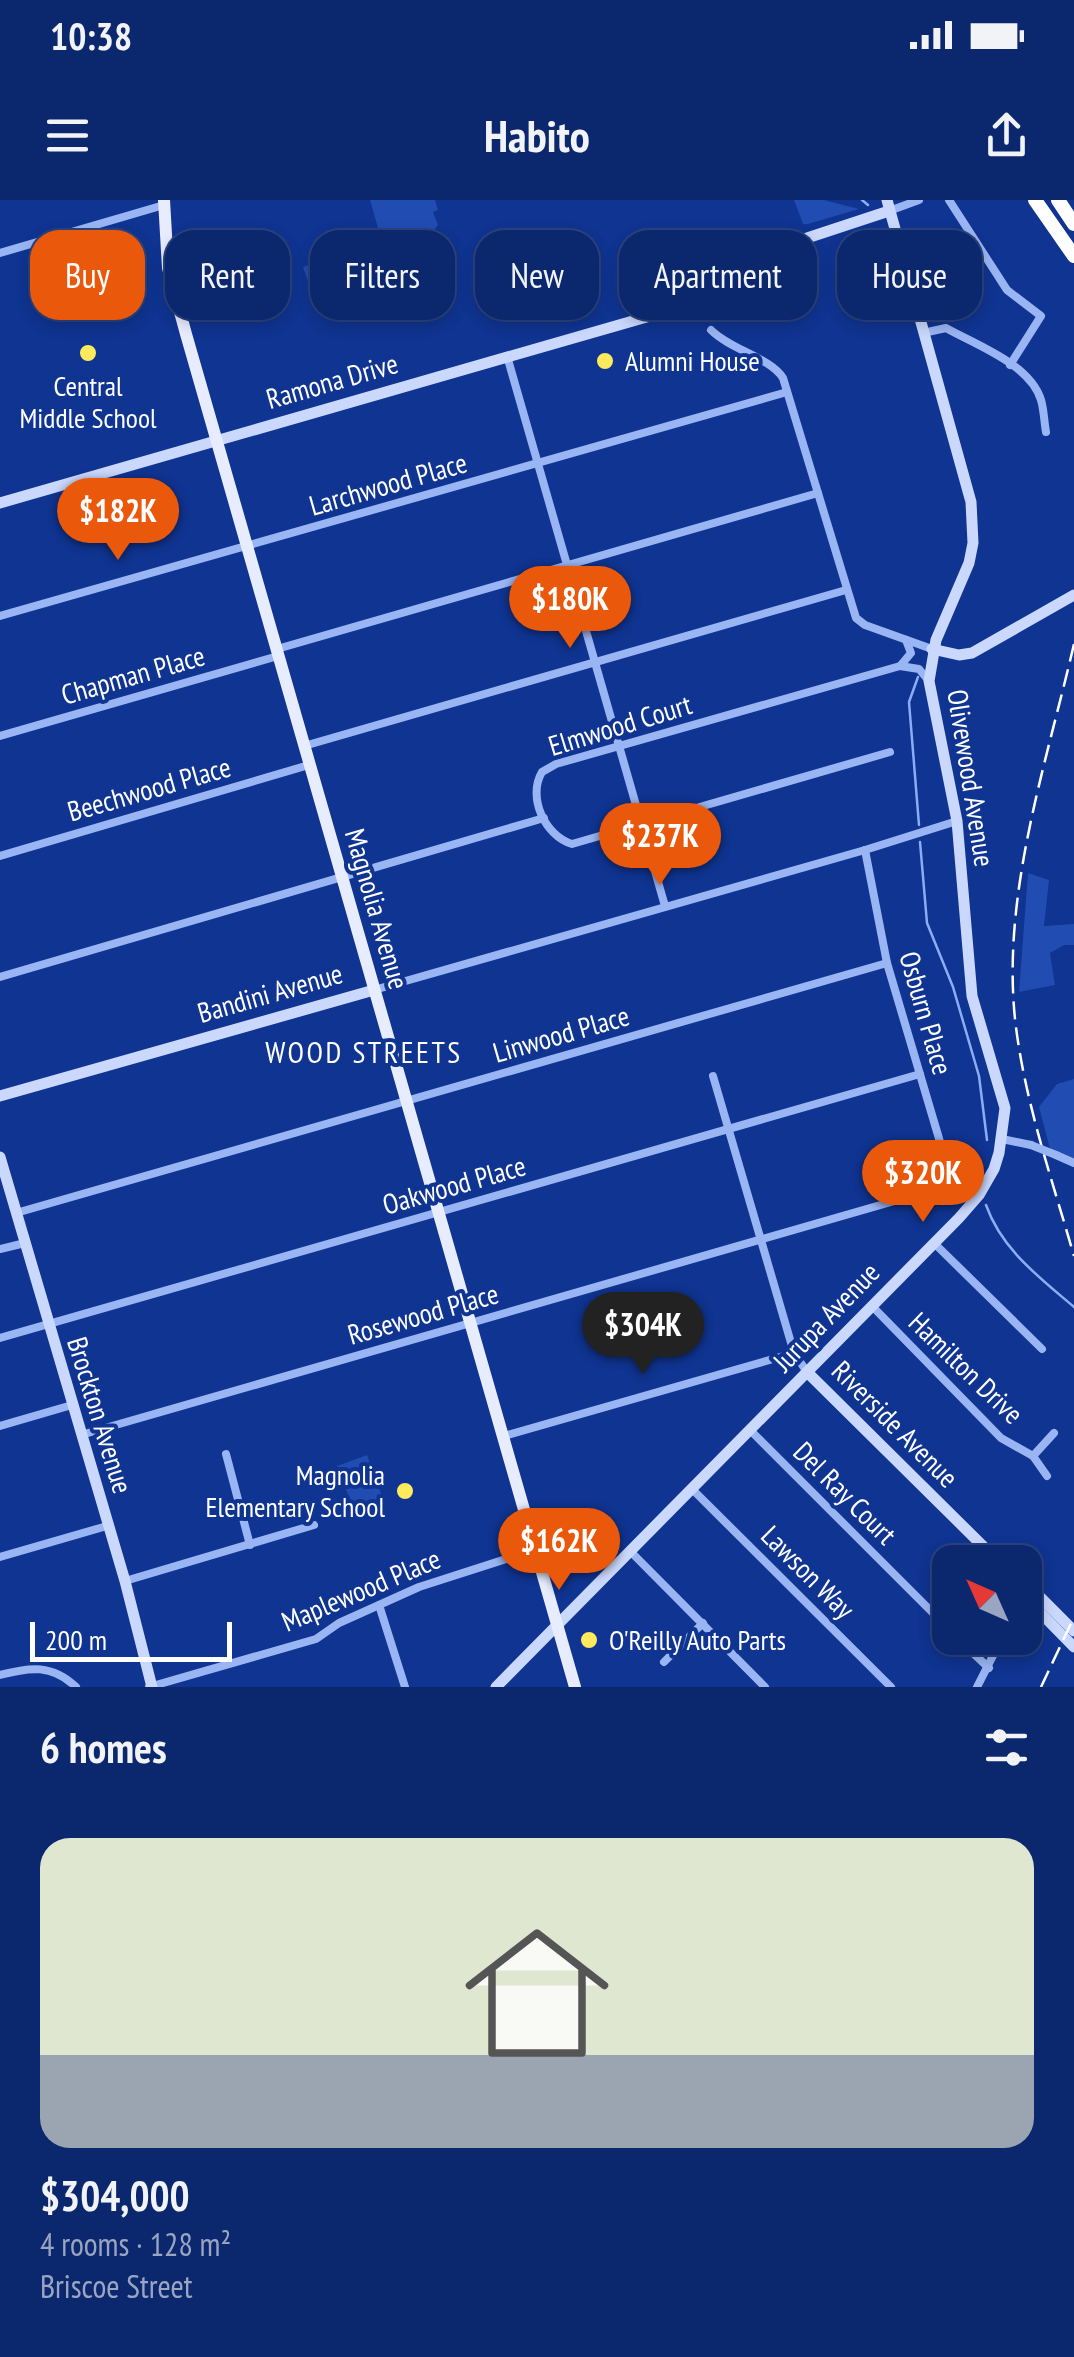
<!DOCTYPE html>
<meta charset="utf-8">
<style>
:root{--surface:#0b276d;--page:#193375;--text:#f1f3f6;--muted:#9aa5c2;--line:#2b4480;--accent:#ea580c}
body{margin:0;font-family:"PT Sans Narrow",sans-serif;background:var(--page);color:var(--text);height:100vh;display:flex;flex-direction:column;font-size:38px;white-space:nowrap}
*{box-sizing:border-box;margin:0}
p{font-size:32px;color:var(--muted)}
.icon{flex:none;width:55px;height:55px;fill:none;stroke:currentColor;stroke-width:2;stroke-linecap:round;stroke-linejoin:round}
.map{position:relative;height:1487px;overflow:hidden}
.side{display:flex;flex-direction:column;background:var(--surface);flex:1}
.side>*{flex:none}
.top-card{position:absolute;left:30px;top:30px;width:1015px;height:90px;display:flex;gap:20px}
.needle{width:65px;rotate:315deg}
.controls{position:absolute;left:932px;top:1345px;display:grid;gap:20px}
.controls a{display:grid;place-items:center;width:110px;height:110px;border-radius:20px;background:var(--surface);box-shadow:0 5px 15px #0003,0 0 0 2px var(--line);font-size:50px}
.scale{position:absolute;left:30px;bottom:25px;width:202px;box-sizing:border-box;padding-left:10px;border:5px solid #fff;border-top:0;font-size:28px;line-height:35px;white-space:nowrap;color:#fff;-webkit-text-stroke:8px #0f3491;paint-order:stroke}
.price{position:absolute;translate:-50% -85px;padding:0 22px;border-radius:35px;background:var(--accent);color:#fff;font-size:32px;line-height:65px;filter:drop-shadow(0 2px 5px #0008)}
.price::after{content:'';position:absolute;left:50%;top:60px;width:30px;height:22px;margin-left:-15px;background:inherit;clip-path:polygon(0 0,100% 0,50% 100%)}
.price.active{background:#222;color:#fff}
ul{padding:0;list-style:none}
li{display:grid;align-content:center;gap:20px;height:530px;padding:0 40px}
li span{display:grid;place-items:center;height:310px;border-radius:30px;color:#555}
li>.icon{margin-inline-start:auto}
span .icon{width:180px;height:180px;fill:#fffc;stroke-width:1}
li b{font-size:42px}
h2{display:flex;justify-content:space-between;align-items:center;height:120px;padding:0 40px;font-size:42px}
.pill{padding:0 35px;border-radius:30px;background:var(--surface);box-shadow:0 5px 15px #0003,0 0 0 2px var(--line);font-size:35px;line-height:90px}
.pill.active{background:var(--accent);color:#fff}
.status{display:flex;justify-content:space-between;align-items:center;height:70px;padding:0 50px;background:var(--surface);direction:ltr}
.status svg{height:28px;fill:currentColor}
header{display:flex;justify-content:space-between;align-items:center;height:130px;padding:0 40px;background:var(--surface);font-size:45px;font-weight:700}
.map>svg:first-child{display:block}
</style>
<div class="status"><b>10:38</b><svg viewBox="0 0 49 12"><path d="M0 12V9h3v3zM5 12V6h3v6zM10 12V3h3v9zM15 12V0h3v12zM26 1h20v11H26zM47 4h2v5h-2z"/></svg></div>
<header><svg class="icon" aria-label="menu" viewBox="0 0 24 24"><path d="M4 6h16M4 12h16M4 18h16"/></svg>Habito<svg class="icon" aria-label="share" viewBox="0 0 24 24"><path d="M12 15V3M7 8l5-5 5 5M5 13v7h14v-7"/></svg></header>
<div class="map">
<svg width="1074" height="1487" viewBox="0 0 1074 1487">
<rect width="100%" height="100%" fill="#0f3491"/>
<g fill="#214cb1">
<path d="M370 0H435L438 10 433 12 438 25 433 31 390 44 387 33 380 35Z"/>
<path d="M794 0H824L859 9 808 24H803Z"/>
<path d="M345 54 353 78 311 90 303 67Z"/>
<path d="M1028 673 1049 680 1044 726 1074 724V745H1064L1050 753 1055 785 1019 792Z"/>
<path d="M1074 879V961L1050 949 1039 907 1057 884Z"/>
<path d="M367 1255 387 1310 373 1315 370 1308 355 1313 337 1266Z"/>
</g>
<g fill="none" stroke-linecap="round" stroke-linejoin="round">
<g stroke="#8badf7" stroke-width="2.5">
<path d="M862 0 868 5"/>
<path d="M918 477 909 502 919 625"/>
<path d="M920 642 927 723 953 787 979 876 987 940"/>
<path d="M986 1005C1002 1050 1039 1077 1074 1107"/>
</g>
<g stroke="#9ab5f3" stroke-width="8">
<path d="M949 0 1007 90 1041 116 1010 165"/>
<path d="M889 11 919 0"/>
<path d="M0 53 164 5"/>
<path d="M711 130C731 150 769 157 783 178L856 418 865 425 932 449"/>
<path d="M923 133 946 128C976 145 1030 164 1041 200 1044 210 1044 221 1046 232"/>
<path d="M507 156 665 706"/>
<path d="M0 416 787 192"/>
<path d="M277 449 818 293"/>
<path d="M901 465 911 453 906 440"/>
<path d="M0 536 278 456"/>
<path d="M304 546 846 390"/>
<path d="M890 552 572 644C545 636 527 597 542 572L556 564 900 466 919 469 929 481"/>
<path d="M0 656 309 565"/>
<path d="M0 777 544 618"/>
<path d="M374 790 865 650 957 621"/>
<path d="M713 876 794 1153 807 1172"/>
<path d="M1002 939 1031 945"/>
<path d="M1056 955 1074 963"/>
<path d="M16 1013 887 763"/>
<path d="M934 1043 1042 1149"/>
<path d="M0 1049 25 1043"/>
<path d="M872 1106 1001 1238 1033 1256 1047 1276"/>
<path d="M0 1138 920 874"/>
<path d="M0 1226 72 1205"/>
<path d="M750 1230 950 1430"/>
<path d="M81 1235 950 985 951 979 887 763 865 650"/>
<path d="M504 1236 794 1153"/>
<path d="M226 1254 250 1345"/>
<path d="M1033 1256 1054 1233"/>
<path d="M693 1290 891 1487"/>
<path d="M631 1352 765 1487"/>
<path d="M0 1357 107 1326"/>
<path d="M125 1381 314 1325"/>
<path d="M379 1405 405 1487"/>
<path d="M957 1438 989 1468"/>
<path d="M664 1462 703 1423"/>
<path d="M0 1475C30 1467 52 1464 76 1487"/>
<path d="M149 1487 316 1439 339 1423 419 1387 534 1350"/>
<path d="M977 1487 1002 1438"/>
</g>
<g stroke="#cad8fd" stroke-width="11">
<path d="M0 303 678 108 801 40 889 11"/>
<path d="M932 449 959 455 972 453 1074 395"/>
<path d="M0 896 374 790"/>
<path d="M0 957 125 1381 152 1487"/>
<path d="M807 1172 999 1362"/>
<path d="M1025 1382 1074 1431"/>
<path d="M1025 1397 1074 1447"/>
<path d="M496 1487 959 1018 979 995 994 969 999 953 1005 908 972 796 957 621 929 481 936 440 969 363 973 343 971 302 887 0"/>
</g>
<path stroke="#e7ecff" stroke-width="12" d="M164 0 168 68 186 134 575 1487"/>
<g stroke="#fff" stroke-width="14">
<path d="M1035 0 1074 56"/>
<path d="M1058 0 1074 24"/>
</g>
<g stroke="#fff" stroke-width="2.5" stroke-dasharray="18 8" stroke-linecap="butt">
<path d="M1074 444C1046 565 1002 693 1015 819 1024 900 1052 979 1074 1056"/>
<path d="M1041 1487 1074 1417"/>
</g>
<path stroke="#9ab5f3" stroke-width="8" d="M1031 945 1056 955"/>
</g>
<g fill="#ffea5d" stroke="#0f3491" stroke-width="4">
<circle cx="88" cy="153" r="10"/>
<circle cx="605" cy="161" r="10"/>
<circle cx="405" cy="1291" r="10"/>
<circle cx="589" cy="1440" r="10"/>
</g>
<g text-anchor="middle" stroke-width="8" stroke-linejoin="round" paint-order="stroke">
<g font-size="28" fill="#fff" stroke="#0f3491" text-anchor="start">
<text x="625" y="171">Alumni House</text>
<text x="88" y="196" text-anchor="middle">Central<tspan x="88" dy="32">Middle School</tspan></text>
<text x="385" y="1285" text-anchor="end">Magnolia<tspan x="385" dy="32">Elementary School</tspan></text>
<text x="609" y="1450">O'Reilly Auto Parts</text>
</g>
<g font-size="28" fill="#fff" stroke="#0f3491">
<text transform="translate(332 181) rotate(-16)" y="10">Ramona Drive</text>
<text transform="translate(388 284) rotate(-16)" y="10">Larchwood Place</text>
<text transform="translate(133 475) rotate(-16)" y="10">Chapman Place</text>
<text transform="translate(620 525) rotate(-17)" y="10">Elmwood Court</text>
<text transform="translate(971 578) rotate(81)" y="10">Olivewood Avenue</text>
<text transform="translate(149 589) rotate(-16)" y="10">Beechwood Place</text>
<text transform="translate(377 709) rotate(74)" y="10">Magnolia Avenue</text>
<text transform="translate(270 793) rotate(-16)" y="10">Bandini Avenue</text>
<text transform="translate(926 813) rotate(74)" y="10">Osburn Place</text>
<text transform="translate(561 834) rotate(-16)" y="10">Linwood Place</text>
<text transform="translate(454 985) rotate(-16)" y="10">Oakwood Place</text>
<text transform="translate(423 1114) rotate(-16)" y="10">Rosewood Place</text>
<text transform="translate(826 1117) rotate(-46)" y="10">Jurupa Avenue</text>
<text transform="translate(966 1168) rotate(44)" y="10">Hamilton Drive</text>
<text transform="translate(100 1215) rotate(73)" y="10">Brockton Avenue</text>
<text transform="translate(895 1224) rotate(45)" y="10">Riverside Avenue</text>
<text transform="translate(845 1293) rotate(45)" y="10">Del Ray Court</text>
<text transform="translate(808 1372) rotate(45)" y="10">Lawson Way</text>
<text transform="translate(361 1390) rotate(-23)" y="10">Maplewood Place</text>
</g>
<g font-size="30" letter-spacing="2.5" fill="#fff" stroke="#0f3491">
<text x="364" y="863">WOOD STREETS</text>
</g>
</g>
</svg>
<div class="controls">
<a><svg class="needle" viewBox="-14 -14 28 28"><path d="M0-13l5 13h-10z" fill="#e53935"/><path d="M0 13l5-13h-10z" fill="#9aa5c2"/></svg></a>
</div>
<div class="scale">200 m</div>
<b class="price" style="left:118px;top:363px">$182K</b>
<b class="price" style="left:570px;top:451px">$180K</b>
<b class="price" style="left:660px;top:688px">$237K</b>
<b class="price" style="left:923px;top:1025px">$320K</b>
<b class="price active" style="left:643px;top:1177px">$304K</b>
<b class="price" style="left:559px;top:1393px">$162K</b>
<div class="top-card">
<a class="pill active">Buy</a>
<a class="pill">Rent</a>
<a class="pill">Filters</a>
<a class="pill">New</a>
<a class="pill">Apartment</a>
<a class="pill">House</a>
</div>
</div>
<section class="side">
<h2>6 homes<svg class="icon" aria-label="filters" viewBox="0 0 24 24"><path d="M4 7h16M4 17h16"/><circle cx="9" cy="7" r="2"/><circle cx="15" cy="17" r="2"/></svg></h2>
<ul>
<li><span style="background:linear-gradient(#dfe7d0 70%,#9aa5b1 0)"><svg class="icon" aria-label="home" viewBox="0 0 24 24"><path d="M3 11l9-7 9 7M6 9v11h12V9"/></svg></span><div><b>$304,000</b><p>4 rooms · 128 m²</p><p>Briscoe Street</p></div></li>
</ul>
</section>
